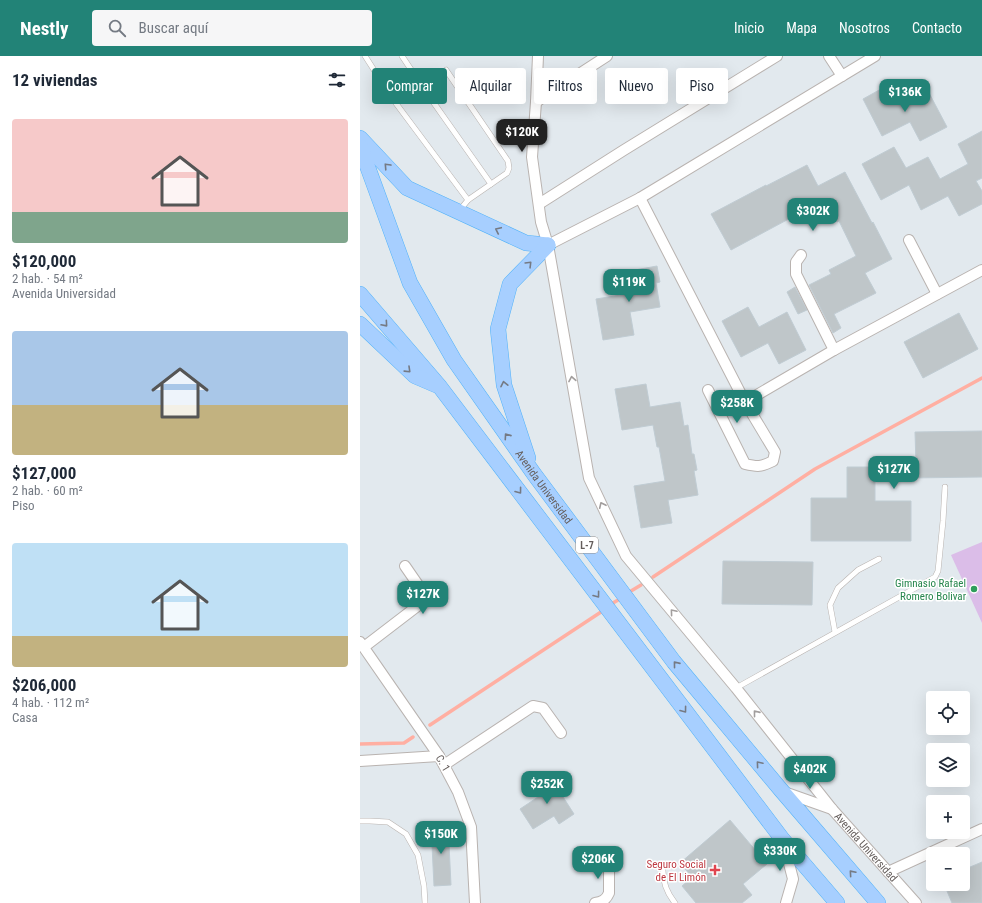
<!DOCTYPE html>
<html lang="es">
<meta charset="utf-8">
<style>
:root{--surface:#fff;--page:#f6f6f7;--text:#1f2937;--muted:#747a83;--accent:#228377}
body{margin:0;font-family:"Roboto Condensed",sans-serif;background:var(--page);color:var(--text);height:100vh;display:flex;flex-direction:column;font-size:15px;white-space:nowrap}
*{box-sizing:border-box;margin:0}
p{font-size:13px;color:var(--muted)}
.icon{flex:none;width:22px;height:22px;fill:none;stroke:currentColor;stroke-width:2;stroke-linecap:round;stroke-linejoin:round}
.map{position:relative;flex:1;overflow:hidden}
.panel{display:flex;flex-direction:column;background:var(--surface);width:360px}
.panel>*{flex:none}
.banner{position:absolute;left:12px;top:12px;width:380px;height:36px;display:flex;gap:8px}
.buttons{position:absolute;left:566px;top:635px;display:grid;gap:8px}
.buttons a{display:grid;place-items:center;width:44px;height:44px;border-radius:4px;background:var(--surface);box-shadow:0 4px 16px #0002;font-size:20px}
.price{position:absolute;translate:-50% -34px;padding:0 9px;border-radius:8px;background:var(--accent);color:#fff;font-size:13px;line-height:26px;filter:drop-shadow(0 1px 2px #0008)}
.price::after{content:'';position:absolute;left:50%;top:24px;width:12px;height:9px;margin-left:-6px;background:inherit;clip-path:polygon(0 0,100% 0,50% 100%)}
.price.on{background:#222;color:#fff}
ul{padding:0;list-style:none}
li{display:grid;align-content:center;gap:8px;height:212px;padding:0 12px}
li span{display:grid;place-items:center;height:124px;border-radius:4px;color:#555}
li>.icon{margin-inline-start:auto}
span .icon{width:72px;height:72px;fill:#fffc;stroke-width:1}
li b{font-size:17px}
h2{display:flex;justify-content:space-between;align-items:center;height:48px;padding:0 12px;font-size:17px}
.pill{padding:0 14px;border-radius:4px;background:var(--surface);box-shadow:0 4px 16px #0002;font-size:14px;line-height:36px}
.pill.on{background:var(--accent);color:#fff}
header{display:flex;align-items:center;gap:24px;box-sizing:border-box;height:56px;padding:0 20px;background:var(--accent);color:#fff}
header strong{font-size:19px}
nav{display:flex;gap:22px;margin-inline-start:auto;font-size:14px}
.search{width:280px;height:36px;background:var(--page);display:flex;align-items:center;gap:10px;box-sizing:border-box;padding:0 14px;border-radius:4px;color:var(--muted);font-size:15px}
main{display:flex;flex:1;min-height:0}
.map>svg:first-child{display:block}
</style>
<header>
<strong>Nestly</strong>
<div class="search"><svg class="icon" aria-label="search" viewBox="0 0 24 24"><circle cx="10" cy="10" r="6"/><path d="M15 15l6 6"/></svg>Buscar aquí</div>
<nav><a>Inicio</a><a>Mapa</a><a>Nosotros</a><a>Contacto</a></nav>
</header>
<main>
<section class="panel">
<h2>12 viviendas<svg class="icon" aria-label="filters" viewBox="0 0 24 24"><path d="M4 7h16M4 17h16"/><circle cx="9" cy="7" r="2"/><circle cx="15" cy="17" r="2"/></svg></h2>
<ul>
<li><span style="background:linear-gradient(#f6c9c9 75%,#7fa58c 0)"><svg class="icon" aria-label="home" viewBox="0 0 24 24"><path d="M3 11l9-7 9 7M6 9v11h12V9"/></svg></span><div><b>$120,000</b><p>2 hab. · 54 m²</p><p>Avenida Universidad</p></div></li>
<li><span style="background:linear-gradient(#a9c7e8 60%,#c2b280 0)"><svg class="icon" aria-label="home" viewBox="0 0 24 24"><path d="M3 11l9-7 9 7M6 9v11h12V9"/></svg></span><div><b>$127,000</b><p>2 hab. · 60 m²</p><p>Piso</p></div></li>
<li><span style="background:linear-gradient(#bfe0f5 75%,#c2b280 0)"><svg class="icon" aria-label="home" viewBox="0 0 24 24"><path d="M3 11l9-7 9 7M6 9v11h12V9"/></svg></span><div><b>$206,000</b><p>4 hab. · 112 m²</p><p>Casa</p></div></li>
</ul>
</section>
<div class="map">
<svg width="622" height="847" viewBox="0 0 622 847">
<rect width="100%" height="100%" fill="#e2e9ee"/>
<path fill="#dbbde8" d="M622 486V567L591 499Z"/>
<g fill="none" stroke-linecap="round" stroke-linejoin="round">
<g stroke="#ffafa2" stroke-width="3.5">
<path d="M293 521 455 413 622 322"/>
<path d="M271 535 281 529"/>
<path d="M253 547 258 544"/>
<path d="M70 669 241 556"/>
<path d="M0 688 44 687 53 681"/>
</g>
</g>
<g fill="#bfc6c9" stroke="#c0ccd3">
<path d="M530 28 541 49 568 35 587 71 560 85 550 66 522 80 503 43Z"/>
<path d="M622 75V122L616 125 622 135V148L599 160 588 140 561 154 549 129 521 144 502 108 534 91 546 112 568 101 580 123 608 108 598 88Z"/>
<path d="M447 109 458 130 485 116 512 167 513 166 532 203 505 217 516 237 474 258 481 272 473 277 449 229 471 218 469 214 496 200 479 165 477 166 467 146 439 160 438 158 371 194 351 158 406 129V130Z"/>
<path d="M297 210 300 226 296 227 300 251 270 256 274 279 243 284 236 243 267 238 264 216Z"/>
<path d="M435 231 447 254 438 258 427 236Z"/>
<path d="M388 251 399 271 427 256 446 294 419 308 408 287 381 301 362 265Z"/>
<path d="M599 257 618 293 563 322 544 286Z"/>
<path d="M286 328 290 351 320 346 324 370 328 369 332 398H334L337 414 334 415 338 439 308 444 312 467 281 472 274 430 305 425 299 391H297L293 369 262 374 255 333Z"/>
<path d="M622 375V421L549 422V425L515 424V445H551V485H451V442H487V411H532L533 408H556L555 376Z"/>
<path d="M363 505 453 506 452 549 362 548Z"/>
<path d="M189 719 214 758 199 768 194 760 173 773 160 753 184 737 177 727Z"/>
<path d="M370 764 407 808 383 828 392 839 382 847H336L322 830 332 821 320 807Z"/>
<path d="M88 768 91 829 74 830 71 769Z"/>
<path d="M622 806V847H592L584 828H603V814Z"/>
</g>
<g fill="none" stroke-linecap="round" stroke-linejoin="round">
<g stroke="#b9b3b0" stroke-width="6">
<g id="service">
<path d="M5 0 32 42 108 144"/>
<path d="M42 0 64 33 131 128"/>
<path d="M86 14 148 105 149 112 147 117 108 144 99 155"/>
<path d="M475 576 470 549 478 532 498 514 519 503"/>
<path d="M376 632 575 521 578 515 583 465 585 431"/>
<path d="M0 765H10L28 766 46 778 58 799 64 830 65 847"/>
<path d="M303 815C303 828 307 837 315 847"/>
</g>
</g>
<g stroke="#b9b3b0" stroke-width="12">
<g id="minor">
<path id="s1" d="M178 0 176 46 172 101 181 166 188 189 229 422 266 500 376 632 472 753 556 847"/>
<path d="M469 0 482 20"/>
<path d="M176 46 247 0"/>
<path d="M280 142 385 346 415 396 413 405C401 411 398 411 385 408L348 334"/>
<path d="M179 148 264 94 417 0"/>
<path d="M549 184 577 238"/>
<path d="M188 189 280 142 515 0"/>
<path d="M441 199 436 206V218L474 294"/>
<path d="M385 346 474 294 622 214"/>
<path d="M0 586 79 700 98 736 111 771 115 847"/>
<path d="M4 591 64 545 65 539 45 510"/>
<path d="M0 705 79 700"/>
<path d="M84 709 173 650 183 652 201 677"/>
<path d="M424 736 472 753"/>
<path d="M424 788 433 823 426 847"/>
<path d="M528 816 622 773"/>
<path d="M235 847C242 846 246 844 249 837V809"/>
</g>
</g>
<g stroke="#51b2f9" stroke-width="16">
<g id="primary">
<path d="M0 82 47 132 166 187 188 189"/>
<path id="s2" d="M0 90 50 227 94 304 174 418 314 606 421 734 518 847"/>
<path d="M0 238 80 331 423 784 477 847"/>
<path d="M0 268 55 320 76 329"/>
<path d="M168 402 144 329 138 273 150 228 188 189"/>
</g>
</g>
<use href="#service" stroke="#fff" stroke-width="5"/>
<use href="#minor" stroke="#fff" stroke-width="10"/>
<use href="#primary" stroke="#a7cfff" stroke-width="15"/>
</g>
<defs><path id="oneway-chevron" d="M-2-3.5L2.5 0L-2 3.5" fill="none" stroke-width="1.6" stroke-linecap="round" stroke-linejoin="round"/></defs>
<g stroke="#757a84">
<use href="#oneway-chevron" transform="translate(27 110) rotate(-133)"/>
<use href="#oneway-chevron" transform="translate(138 174) rotate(-155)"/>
<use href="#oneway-chevron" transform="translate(169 208) rotate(-45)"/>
<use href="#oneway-chevron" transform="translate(25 268) rotate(49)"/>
<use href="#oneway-chevron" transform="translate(48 314) rotate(44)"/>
<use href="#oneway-chevron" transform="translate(144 328) rotate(-102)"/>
<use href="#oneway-chevron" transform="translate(147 380) rotate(-125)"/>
<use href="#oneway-chevron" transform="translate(159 435) rotate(53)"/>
<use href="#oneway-chevron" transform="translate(237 539) rotate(53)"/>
<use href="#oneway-chevron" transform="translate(316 608) rotate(-129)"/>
<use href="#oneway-chevron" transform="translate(324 654) rotate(53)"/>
<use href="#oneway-chevron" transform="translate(399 708) rotate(-130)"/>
<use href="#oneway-chevron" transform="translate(492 817) rotate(-131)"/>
</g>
<g stroke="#a29e9d">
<use href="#oneway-chevron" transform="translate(212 323) rotate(-100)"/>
<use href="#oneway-chevron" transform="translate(242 449) rotate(-115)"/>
<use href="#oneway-chevron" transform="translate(313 556) rotate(-130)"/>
<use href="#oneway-chevron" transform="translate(396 657) rotate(-129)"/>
</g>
<circle fill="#2e9e5b" stroke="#fff" stroke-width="1.5" cx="614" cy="533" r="4"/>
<path fill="#e0444e" stroke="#fff" stroke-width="1.5" d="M353 808h4v4h4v4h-4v4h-4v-4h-4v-4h4z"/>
<g text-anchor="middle" stroke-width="3" stroke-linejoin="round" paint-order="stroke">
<rect fill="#fff" stroke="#928e8c" stroke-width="1" x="216" y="481" width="22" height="16" rx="3"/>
<g font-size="10" font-weight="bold" fill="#645d5b">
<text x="227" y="493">L-7</text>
</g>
<g font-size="11" fill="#645d5b" stroke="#fff">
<text dy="4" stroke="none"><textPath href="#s2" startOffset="390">Avenida Universidad</textPath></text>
<text transform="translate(83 707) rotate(59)" y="4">C. 1</text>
<text dy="4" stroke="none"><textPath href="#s1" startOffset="891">Avenida Universidad</textPath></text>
</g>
<g font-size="11" fill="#27864d" stroke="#fff" text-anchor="end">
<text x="606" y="531">Gimnasio Rafael<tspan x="606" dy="13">Romero Bolivar</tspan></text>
</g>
<g font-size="11" fill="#be3a42" stroke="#fff" text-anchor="end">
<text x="346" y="812">Seguro Social<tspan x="346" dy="13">de El Limón</tspan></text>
</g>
</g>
</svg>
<div class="buttons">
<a><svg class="icon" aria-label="locate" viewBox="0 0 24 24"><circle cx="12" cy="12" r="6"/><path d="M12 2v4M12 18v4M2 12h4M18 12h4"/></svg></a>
<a><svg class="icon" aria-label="layers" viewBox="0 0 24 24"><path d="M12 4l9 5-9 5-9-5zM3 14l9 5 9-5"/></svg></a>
<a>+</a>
<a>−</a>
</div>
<b class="price" style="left:545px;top:57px">$136K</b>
<b class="price on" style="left:162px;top:97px">$120K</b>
<b class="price" style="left:453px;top:176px">$302K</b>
<b class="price" style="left:269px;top:247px">$119K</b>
<b class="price" style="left:377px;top:368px">$258K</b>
<b class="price" style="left:534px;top:434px">$127K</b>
<b class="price" style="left:63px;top:559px">$127K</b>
<b class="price" style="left:450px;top:734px">$402K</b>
<b class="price" style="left:187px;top:749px">$252K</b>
<b class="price" style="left:81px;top:799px">$150K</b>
<b class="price" style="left:420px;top:816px">$330K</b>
<b class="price" style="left:238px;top:824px">$206K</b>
<div class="banner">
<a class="pill on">Comprar</a>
<a class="pill">Alquilar</a>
<a class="pill">Filtros</a>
<a class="pill">Nuevo</a>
<a class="pill">Piso</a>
</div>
</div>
</main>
